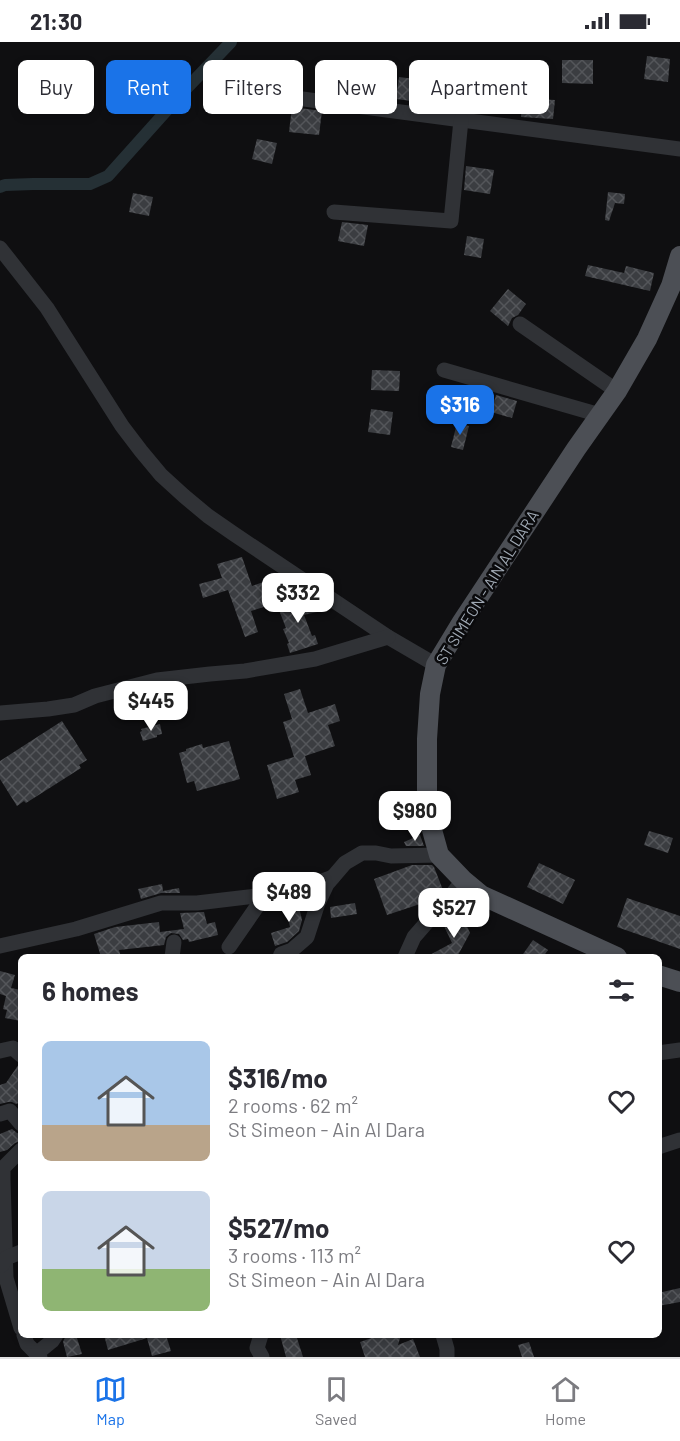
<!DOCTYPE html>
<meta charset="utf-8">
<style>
:root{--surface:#fff;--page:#f2f2f3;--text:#2b2b33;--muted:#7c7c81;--line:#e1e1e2;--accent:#1a73e8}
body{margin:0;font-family:Barlow,sans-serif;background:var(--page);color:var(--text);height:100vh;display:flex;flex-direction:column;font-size:22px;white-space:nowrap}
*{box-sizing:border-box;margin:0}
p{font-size:20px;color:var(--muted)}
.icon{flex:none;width:33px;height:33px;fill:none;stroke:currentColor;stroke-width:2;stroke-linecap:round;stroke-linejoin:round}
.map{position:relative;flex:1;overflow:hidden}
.sheet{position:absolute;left:18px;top:912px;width:644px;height:384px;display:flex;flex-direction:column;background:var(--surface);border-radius:9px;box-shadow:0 3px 9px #0003}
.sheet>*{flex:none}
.banner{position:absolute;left:18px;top:18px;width:645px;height:54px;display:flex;gap:12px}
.price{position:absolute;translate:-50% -51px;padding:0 14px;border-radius:12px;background:#fff;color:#222;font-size:20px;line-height:39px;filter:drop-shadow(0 2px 3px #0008)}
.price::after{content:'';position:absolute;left:50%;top:36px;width:18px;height:14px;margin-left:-9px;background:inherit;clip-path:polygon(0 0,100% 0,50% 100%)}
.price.on{background:var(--accent);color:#fff}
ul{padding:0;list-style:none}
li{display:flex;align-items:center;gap:18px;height:150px;padding:0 24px}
li span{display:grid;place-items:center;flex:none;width:168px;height:120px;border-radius:9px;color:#555}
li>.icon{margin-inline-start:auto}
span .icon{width:72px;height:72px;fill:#fffc;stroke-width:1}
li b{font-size:26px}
h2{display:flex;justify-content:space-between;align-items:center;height:72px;padding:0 24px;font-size:26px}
.pill{padding:0 21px;border-radius:9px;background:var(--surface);box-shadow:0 3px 9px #0003;font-size:21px;line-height:54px}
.pill.on{background:var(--accent);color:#fff}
.status{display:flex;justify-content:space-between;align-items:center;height:42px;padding:0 30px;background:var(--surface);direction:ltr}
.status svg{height:16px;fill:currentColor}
.tab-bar{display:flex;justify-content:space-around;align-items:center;height:84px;border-top:2px solid var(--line);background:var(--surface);font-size:16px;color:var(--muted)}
.tab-bar a{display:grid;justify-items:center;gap:3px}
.tab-bar .on{color:var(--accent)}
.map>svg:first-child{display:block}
</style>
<div class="status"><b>21:30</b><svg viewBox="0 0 49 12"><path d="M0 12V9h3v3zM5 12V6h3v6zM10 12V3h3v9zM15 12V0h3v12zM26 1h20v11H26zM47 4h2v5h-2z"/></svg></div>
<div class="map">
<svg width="680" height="1315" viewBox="0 0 680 1315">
<defs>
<pattern id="building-cross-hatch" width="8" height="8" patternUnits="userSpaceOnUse" patternTransform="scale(1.5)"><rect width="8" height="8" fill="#3b3d41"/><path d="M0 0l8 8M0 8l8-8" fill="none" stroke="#54565a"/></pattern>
</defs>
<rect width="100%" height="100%" fill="#0f0f11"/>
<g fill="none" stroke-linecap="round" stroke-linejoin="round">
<path stroke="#253035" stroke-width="12" d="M0 145 5 143 33 142H90L108 134 185 48 231 0"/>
</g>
<g fill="url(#building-cross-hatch)">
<path d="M647 14 670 17 668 40 644 37Z"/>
<path d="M562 18H593V42L562 41Z"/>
<path d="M253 20 292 25 291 30 298 36 290 39 289 45 250 40Z"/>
<path d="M351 31 369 33 367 53 349 52Z"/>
<path d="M399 35 438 40 435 62 396 57Z"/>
<path d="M218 56H237L239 58 238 72 217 71Z"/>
<path d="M522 56 555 58 553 77 521 75Z"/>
<path d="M292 65 322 69 319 93 289 90Z"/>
<path d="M257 97 277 101 272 122 252 117Z"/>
<path d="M466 124 494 128 490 152 464 148Z"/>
<path d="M608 150 625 152 624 162 615 161 609 179 605 178Z"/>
<path d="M133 151 153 155 149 174 129 170Z"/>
<path d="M342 180 368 183 364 204 338 199Z"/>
<path d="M467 194 484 197 481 216 464 213Z"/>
<path d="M588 223 624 231 626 224 654 231 650 249 585 234Z"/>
<path d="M508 247 526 262 518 273 512 276 508 284 490 269Z"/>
<path d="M372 328 400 329 399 349 371 348Z"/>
<path d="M496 353 517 359 512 376 491 370Z"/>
<path d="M371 367 393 370 390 393 368 390Z"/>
<path d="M457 381 469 384 463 408 451 405Z"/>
<path d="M242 515 252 544 272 537 280 560 251 569 258 590 245 595 228 548 203 556 199 542 222 536 217 522Z"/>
<path d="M303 555 304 560 313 557 317 570 304 573 312 594 315 593 318 602 290 611 287 602 289 601 283 587 286 586 277 563Z"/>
<path d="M300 647 308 671 335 662 340 679 328 683 335 704 305 714 311 733 295 738 299 750 277 757 267 723 294 715 283 680 292 677 284 652Z"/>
<path d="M62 679 87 718 79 723 81 726 26 761 24 759 17 764 0 737V719Z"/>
<path d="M160 682 162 692 157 693V695L143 699 140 690 142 689 141 687Z"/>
<path d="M229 699 240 737 197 749 194 739 187 741 179 711 186 709V707L202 702 203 706Z"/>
<path d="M649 789 673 796 668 811 644 803Z"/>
<path d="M420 793 424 804H406L404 800Z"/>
<path d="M539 821 575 838 563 862 527 845Z"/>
<path d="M412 823H432L434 825 443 848 421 857 423 861 387 873 374 837Z"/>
<path d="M162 842 163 849 179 846 180 851H161L141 857 138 847Z"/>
<path d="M297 856 302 878 299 889 287 900 275 904 271 891 290 885 284 859Z"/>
<path d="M627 856 680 874V907L617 885Z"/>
<path d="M355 861 357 872 331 876 330 865Z"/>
<path d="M204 870 207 882 215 880 218 893 189 900 188 897 183 898 179 892 171 891 166 895 164 903 119 908 121 915H101L94 892 115 885 159 880 160 890 184 887 180 871Z"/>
<path d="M463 875 470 891 458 913 454 915H426L452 901 444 884Z"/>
<path d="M533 898 548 908 543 915H521Z"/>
<path d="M0 929 15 933 11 946 21 948V979L5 976 7 968 3 967 6 954 0 952Z"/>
<path d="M19 1022 21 1023V1060L16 1062 12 1060H8L0 1062V1043L6 1041Z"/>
<path d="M12 1087 17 1091 21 1092V1099L15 1101 7 1108 0 1110V1092Z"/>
<path d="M680 1246V1260L658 1264V1251Z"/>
<path d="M66 1293H76L82 1312 67 1315 63 1300Z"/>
<path d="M104 1293H166L171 1309 152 1314 147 1296 108 1308Z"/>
<path d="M280 1293H296L303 1315H286Z"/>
<path d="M380 1293H401L398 1303 413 1297 420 1315H365L360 1300Z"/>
<path d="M529 1300 534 1315H522L518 1303Z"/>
</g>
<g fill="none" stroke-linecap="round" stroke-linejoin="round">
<g stroke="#303236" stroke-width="15">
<path d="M243 49 680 107"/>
<path d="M334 170 451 179 461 78"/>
<path d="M0 206 47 266 122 384 141 409 161 433 184 454 208 474 234 492 388 595 436 623"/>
<path d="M520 282 617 349"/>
<path d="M444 328 600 373"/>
<path d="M0 671 48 667 74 663 95 654 157 638 210 632 245 629 315 617 388 595"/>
<path d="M0 904 76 887 161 861H197L265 853 290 847 308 844 333 835"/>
<path d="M229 905 265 853"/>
<path d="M172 915 174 900"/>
<path d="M280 915 281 912 292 908 307 895 318 861 327 842 345 821 362 811H376L391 814 439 813"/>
<path d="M405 915 414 895 428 879 438 871 463 838"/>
<path d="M0 1009 13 1006 21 1013"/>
<path d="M658 1011 680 1008"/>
<path d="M0 1072 10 1069 21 1082"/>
<path d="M658 1105 680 1098"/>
<path d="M21 1108 3 1126V1137L6 1236 21 1286"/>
<path d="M2 1223 6 1216 21 1210"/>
<path d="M24 1293 27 1302 40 1315"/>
<path d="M261 1293 257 1306 262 1315"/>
<path d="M443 1293 447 1307V1315"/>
<path d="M36 1312 52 1299 56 1293"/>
</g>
<g stroke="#4c4f55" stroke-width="20">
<path d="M617 915 481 853 463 838 439 813 427 770V697L430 652 436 623 462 580 576 407 617 349 647 297 671 244 680 214"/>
<path d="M658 933 680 940"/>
</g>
</g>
<g text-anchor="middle" stroke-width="5" stroke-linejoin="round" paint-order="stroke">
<g font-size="16" fill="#9fa8b3" stroke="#0a0a0c">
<text transform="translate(487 545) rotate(-58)" y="6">ST SIMEON - AIN AL DARA</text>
</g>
</g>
</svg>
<b class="price on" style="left:460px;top:394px">$316</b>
<b class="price" style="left:298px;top:582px">$332</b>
<b class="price" style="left:151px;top:690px">$445</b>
<b class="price" style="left:415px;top:800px">$980</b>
<b class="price" style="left:289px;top:881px">$489</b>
<b class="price" style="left:454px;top:897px">$527</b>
<div class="banner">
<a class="pill">Buy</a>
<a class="pill on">Rent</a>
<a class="pill">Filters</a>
<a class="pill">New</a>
<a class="pill">Apartment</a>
</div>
<section class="sheet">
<h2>6 homes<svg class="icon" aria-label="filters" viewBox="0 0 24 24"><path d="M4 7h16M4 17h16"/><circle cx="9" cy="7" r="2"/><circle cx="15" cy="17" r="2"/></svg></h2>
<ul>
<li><span style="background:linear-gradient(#a9c7e8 70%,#b9a48a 0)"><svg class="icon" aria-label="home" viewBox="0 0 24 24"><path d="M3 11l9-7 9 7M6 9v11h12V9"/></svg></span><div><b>$316/mo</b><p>2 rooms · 62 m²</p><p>St Simeon - Ain Al Dara</p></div><svg class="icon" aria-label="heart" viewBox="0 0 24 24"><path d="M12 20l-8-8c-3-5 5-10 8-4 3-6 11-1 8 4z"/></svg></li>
<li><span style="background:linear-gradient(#c9d6e8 65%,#8fb573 0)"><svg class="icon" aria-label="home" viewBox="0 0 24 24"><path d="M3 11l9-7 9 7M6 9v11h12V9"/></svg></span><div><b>$527/mo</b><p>3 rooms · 113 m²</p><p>St Simeon - Ain Al Dara</p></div><svg class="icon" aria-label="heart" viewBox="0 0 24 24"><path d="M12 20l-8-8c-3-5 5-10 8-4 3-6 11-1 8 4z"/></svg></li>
</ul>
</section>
</div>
<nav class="tab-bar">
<a class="on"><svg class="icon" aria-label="map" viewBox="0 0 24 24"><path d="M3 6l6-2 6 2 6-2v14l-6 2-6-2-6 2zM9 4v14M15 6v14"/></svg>Map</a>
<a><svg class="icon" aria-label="saved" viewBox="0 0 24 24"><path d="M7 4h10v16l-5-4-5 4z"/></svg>Saved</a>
<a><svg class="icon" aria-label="home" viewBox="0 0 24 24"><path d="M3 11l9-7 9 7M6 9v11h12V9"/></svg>Home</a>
</nav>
